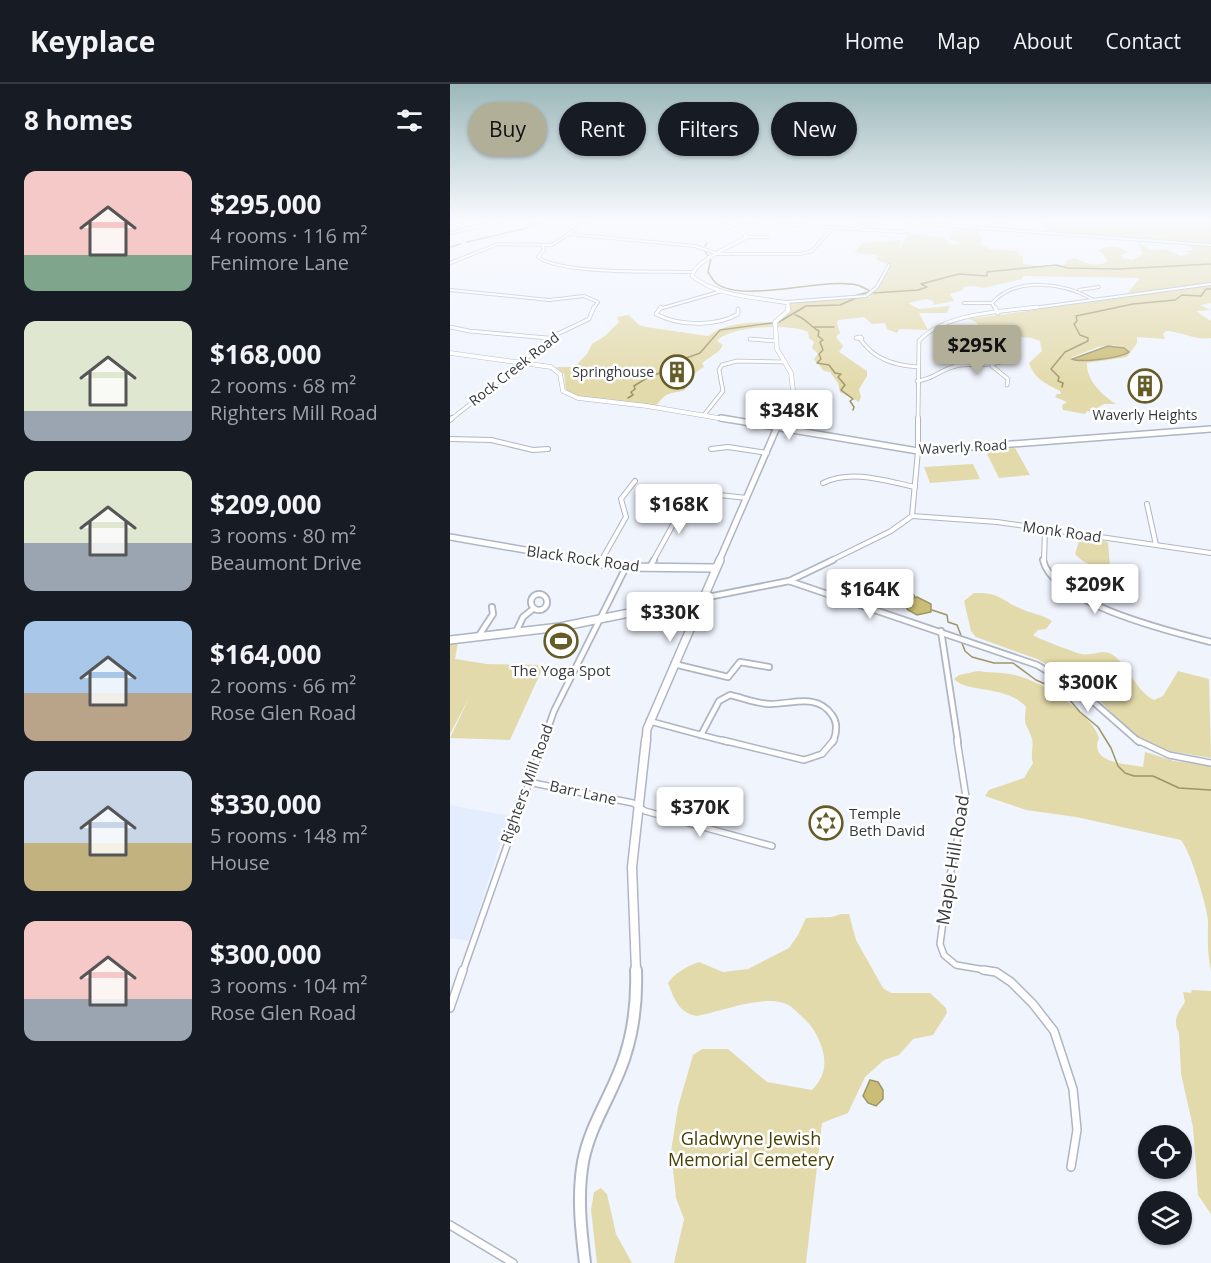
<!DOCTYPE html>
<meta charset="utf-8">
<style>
:root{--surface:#171b24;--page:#242831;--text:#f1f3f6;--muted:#9ea1a6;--line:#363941;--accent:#b2af99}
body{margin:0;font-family:"Open Sans",sans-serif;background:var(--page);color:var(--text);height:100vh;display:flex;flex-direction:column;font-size:22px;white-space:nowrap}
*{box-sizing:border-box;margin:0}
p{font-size:20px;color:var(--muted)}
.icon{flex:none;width:33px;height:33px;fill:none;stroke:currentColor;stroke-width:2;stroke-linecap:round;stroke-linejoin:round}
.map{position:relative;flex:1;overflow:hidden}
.side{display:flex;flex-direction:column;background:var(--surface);width:450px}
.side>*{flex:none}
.guide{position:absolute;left:18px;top:18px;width:570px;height:54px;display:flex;gap:12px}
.controls{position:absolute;left:688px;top:1041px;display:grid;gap:12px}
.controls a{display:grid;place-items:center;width:54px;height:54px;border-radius:50%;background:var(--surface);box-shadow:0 2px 4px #0004;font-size:30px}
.price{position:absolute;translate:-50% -51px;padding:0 14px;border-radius:6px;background:#fff;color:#222;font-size:20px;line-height:39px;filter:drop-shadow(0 2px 3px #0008)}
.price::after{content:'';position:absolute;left:50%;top:36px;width:18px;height:14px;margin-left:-9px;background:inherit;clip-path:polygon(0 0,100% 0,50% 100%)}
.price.on{background:var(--accent);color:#111}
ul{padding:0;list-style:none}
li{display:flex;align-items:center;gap:18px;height:150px;padding:0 24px}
li span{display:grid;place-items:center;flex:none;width:168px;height:120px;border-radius:12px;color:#555}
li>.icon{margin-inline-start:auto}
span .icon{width:72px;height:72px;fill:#fffc;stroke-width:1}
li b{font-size:26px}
h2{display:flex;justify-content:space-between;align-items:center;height:72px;padding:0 24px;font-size:26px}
.chip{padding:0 21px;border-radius:27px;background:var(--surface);box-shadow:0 2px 4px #0004;font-size:21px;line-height:54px}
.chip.on{background:var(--accent);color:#111}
header{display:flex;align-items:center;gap:36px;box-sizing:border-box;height:84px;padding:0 30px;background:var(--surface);border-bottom:2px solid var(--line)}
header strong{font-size:28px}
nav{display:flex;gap:33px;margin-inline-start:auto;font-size:21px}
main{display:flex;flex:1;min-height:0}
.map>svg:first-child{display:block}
</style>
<header>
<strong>Keyplace</strong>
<nav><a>Home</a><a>Map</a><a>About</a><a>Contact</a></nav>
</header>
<main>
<section class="side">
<h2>8 homes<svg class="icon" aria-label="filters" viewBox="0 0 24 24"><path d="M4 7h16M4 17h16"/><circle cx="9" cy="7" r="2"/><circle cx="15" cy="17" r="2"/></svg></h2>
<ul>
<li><span style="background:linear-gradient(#f6c9c9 70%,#7fa58c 0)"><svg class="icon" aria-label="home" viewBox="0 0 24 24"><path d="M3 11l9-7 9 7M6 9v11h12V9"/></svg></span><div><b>$295,000</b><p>4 rooms · 116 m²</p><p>Fenimore Lane</p></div></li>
<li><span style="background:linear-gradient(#dfe7d0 75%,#9aa5b1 0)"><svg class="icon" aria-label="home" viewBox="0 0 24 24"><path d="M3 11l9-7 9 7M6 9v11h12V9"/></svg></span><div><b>$168,000</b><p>2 rooms · 68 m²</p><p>Righters Mill Road</p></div></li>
<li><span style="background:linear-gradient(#dfe7d0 60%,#9aa5b1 0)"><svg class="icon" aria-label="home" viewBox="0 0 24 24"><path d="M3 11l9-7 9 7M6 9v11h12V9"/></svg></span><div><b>$209,000</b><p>3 rooms · 80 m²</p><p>Beaumont Drive</p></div></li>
<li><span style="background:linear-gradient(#a9c7e8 60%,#b9a48a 0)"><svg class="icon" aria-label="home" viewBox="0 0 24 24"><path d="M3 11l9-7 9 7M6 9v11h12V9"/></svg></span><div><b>$164,000</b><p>2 rooms · 66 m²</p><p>Rose Glen Road</p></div></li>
<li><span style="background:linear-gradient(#c9d6e8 60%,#c2b280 0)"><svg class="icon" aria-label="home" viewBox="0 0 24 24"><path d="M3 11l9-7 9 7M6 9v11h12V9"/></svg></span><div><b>$330,000</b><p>5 rooms · 148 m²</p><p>House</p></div></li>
<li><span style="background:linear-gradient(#f6c9c9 65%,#9aa5b1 0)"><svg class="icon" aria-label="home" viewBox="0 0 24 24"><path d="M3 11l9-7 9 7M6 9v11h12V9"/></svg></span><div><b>$300,000</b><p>3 rooms · 104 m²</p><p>Rose Glen Road</p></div></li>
</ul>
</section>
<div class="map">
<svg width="761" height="1179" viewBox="0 0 761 1179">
<rect width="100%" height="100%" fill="#f0f4fd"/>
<path fill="#e4edfe" d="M0 721 59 732 19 857 0 854Z"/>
<g fill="#e3daab" fill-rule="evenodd">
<path d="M593 137H761V160L592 148Z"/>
<path d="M504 142 528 144 532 157 530 159 540 165 568 167 570 172 573 173V180L599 183 615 181 616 177 625 174C635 179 648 184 658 177L649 166C659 161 670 162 678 168L672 171 673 174 682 176 693 170 688 159 702 166 716 165 731 172 741 169 731 167 741 166 742 163 737 160 761 161V219L750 221 761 226 746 227 761 237V254C746 257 731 247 716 247L713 250 715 255 687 253V259L677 273 637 279C636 296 652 311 666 320H654L649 323 652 328 637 327 635 330 613 326 612 321 617 318 605 313 607 310H611L610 307C597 300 585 296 579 279L592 267 590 257 582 254 532 250 526 238 519 235 677 213 676 211 690 194 573 192 572 195 533 204 524 202 513 203V206L500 210 504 217 483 221 484 217 476 215 458 219 469 225 500 222 497 229H469L478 246 449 245 447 249 437 245 435 239 422 240 414 233 388 236 387 240 390 249 386 253 393 262 389 268 417 287V292L409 305 411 313 409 318 390 308 388 299 380 288 374 287 364 275 368 270 362 264 364 258 359 254 358 248C342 239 279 242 267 257L273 261 269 267 252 279 254 283C245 288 236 296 235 306 218 311 218 306 206 322L123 312 116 307 114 290 106 283H124L137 270 142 260 155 252 169 238 167 233 179 231 189 241 196 243 258 252C277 238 304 238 327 239L340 225 339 218 421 213 419 212 428 205 440 181 427 176 426 171 404 169 412 159 451 156 449 166 458 149 494 154 501 160H513L500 155ZM664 261 674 264 677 270 627 277 620 274 648 263Z"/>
<path d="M565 364 580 391 549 394 535 366Z"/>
<path d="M523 380 530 395 480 399 474 383Z"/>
<path d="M630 454H639L658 458 660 483C647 485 633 479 625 470Z"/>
<path d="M524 509C552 508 552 518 574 526 584 530 593 531 602 537L596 545 588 546 583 551C586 554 624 568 631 570 640 572 650 566 659 569 675 575 685 607 704 616L713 612 728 587 759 595 761 674 714 666 691 655 674 643 645 611 601 583 587 575 526 553 521 547 514 517Z"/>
<path d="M8 558 5 575 37 580 94 581 60 656 0 654 20 612 0 650V559Z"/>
<path d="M528 587C539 589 549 588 560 590 587 594 641 627 649 654 638 680 679 680 693 683L695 668 724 677 761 681V887C757 870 758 853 758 836 757 822 740 766 731 756L626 733 576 726 535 712 539 706 574 694 583 679C580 670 584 663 582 655 577 638 573 645 576 623 558 601 515 609 504 595L509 591Z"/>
<path d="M391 830H399L406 856 433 904 441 909H480L496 924 497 929 483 951 463 955 449 971 434 976 415 993 398 1029 372 1039 356 1179H224L234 1135 226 1114 221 1067 228 1023 243 971 252 965H278L317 998 362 1006C374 994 377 981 372 964 367 949 361 940 349 930 346 927 342 923 338 921 317 909 270 928 247 932 229 929 224 915 218 899 227 887 236 883 249 878L273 888 298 885 339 864 348 851 356 834 382 833Z"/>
<path d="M742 906 761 907V1130L748 1111 743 1043 731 990 729 949C722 936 728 929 735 918L733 908 741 909Z"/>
<path d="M151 1104 157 1110 166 1150 182 1179H147L141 1126 144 1108Z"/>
</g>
<g fill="#cbbd76" stroke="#9e9565" stroke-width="1.5">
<path d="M658 262 674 264 679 268C671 274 631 279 622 275Z"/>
<path d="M467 513 481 520V528L467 531 458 526 454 520 455 516Z"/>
<path d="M420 996 428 998 433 1006V1015L426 1022 418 1019 413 1012Z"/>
</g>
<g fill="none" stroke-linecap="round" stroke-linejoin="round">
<g stroke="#9e9565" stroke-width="1.5">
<path d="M81 142 94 137"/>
<path d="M17 158 77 144"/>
<path d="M255 162 257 159"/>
<path d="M0 163 10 160"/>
<path d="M254 165 258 172"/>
<path d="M261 175 258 188C260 191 263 197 266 199 292 220 373 193 407 201 411 202 416 205 420 207"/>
<path d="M423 209 468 206 477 203 471 200 509 190 537 192V188L606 181 618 184 669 185 761 180"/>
<path d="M407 211 419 208"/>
<path d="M345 231C355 233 360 243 369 247L368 252 373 256 370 258 373 266 369 270 371 275 367 279 379 281 385 289 391 290 388 293 395 301 391 306 403 315 400 317 404 323 403 326"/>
<path d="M329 238 356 222 390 221 406 214"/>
<path d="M364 243H384"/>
<path d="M612 303 613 299 608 297 609 293 601 285 615 268 638 257V254L630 251 624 240 627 237 626 232 683 220 725 216 732 211 751 212 756 205H761"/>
<path d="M178 314 183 311 181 308 185 305 184 302 200 292 228 284 227 280 231 276 250 269 270 246 322 239"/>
<path d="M457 502 465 513"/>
<path d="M482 526 497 531 498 538 507 541 512 554"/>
<path d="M512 559 515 567 522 573 544 579H563L586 596 613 608 630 628 648 643 661 664 668 682 675 689 684 692H703L729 704 761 706"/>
</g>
<g stroke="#aeb5c3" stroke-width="4">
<g id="street-far5">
<path d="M286 137 452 148 457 147 462 139"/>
<path d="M545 137 554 141 555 146"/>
<path d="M0 138 19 145"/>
<path d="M462 139 761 161"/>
<path d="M407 144 427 137"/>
<path d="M0 149 53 137"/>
<path d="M118 150 245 162 268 170H350L362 167 383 144"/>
<path d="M297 153H317"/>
<path d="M93 162 94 166 88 173C113 191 207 187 242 188"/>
<path d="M0 179 48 160 102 161 137 137"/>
<path d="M0 206 99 216 134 212 148 218 143 225"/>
<path d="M629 206 649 203"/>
<path d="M336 218 416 212 427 203 439 181"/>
<path d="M514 219H542"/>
<path d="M209 225 272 207"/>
<path d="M545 225 542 219C566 192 614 199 642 215"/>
<path d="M576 225 761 200"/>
</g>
</g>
<g stroke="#aeb5c3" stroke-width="4.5">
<g id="street-far4">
<path d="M211 223 206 230C228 242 266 243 288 230V225"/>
<path d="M545 223 548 229"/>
<path d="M0 243 19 247 98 254"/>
<path d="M409 253H411L412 255 406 254Z"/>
<path d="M300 255 327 257"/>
<path d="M410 255C425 276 444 281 468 283"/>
<path d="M504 261 502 275 506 282"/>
<path d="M542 282 558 295 557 301"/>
<path d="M467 297C483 296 491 285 506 282 526 278 543 285 561 273L563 261"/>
<path d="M254 331 273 307 269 286 272 281 287 277 333 278"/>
<path d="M0 336 47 299 68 278 83 270 99 254 139 235 144 223"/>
<path d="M468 336 469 257C494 229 550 228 587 223"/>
</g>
</g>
<g stroke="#aeb5c3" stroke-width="6">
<g id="street-far3">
<path d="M0 336 2 334"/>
<path d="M0 355 41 356 83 366 98 365"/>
<path d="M261 365 278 363 317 369"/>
<path d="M373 399C401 385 436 397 465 403"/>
<path d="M697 420 706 461"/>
<path d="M462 432 547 438 761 469"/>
<path d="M151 477 176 433 171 415 185 397"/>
<path d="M203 477 241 408 297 414"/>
<path d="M380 477 441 447 462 432 468 367V334"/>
<path d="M594 477 595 445"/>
</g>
</g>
<g stroke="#aeb5c3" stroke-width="8">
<g id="street-far2">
<path d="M593 476C602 519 722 548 761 558"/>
<path d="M149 480 151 476"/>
<path d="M199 484 204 476"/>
<path d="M339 497 587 581 631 607 689 658"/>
<circle cx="89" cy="518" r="8"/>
<path d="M253 514 339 497 383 476"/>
<path d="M491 547 508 658"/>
<path d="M66 548 73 533 83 525"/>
<path d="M28 553 43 530 42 523"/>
<path d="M224 580 278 593 290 578 319 583"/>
<path d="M199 637 251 651"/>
<path d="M251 651 278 658"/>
<path d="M251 651 269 617 280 611C294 614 307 620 321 620 343 620 367 609 382 631 388 639 387 648 383 658"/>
<path d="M93 658 104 627 176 483"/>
</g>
</g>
<g stroke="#aeb5c3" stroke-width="8">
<g id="street-far1">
<path d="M272 656 354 676 372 670 384 656"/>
<path d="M507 656 516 713 498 801 490 860 494 871 506 881 541 887"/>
<path d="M687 656 719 671 761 679"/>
<path d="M78 698 183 719 195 727 322 762"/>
<path d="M13 887 94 656"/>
</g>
</g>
<g stroke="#aeb5c3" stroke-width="10">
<g id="street">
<path d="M533 886 546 888 561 898 583 920 604 947 623 1005 627 1046 621 1083"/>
<path d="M0 924 13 886"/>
<path d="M0 1141 63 1179"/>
</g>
</g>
<g stroke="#aeb5c3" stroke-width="4.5">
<path id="secondary-far5" d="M264 137 293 148 297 153C283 161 245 177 242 192 268 213 306 213 338 219V225"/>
</g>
<g stroke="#aeb5c3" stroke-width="5">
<g id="secondary-far4">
<path d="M0 269 101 283 110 290 113 307 128 314 197 322 280 336"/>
<path d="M330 336 343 306 341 289 327 265 325 238 338 227V223"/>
</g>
</g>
<g stroke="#aeb5c3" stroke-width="8">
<g id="secondary-far3">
<path d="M271 334 468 367 761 345"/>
<path d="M0 453 139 477"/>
<path d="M269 477 331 334"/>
</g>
</g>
<g stroke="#aeb5c3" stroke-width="10">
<g id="secondary-far2">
<path d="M131 476 172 483 266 484"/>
<path d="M0 556 110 543 253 514"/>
<path d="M196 658 197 645 270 476"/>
</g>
</g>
<g stroke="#aeb5c3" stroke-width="11">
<path id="secondary-far1" d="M186 887 182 783 196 656"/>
</g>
<g stroke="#aeb5c3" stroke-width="14">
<path id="secondary" d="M135 1179C131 1146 127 1112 133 1078 140 1040 164 1008 175 972 184 944 187 914 186 886"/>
</g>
<use href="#street-far5" stroke="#fff" stroke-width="2"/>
<use href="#street-far4" stroke="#fff" stroke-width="3"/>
<use href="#street-far3" stroke="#fff" stroke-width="4"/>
<use href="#street-far2" stroke="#fff" stroke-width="4.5"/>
<use href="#street-far1" stroke="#fff" stroke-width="5"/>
<use href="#street" stroke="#fff" stroke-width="7"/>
<use href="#secondary-far5" stroke="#fff" stroke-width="3"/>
<use href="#secondary-far4" stroke="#fff" stroke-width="4"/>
<use href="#secondary-far3" stroke="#fff" stroke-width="5"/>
<use href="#secondary-far2" stroke="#fff" stroke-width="7"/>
<use href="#secondary-far1" stroke="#fff" stroke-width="8"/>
<use href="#secondary" stroke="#fff" stroke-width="10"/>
</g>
<linearGradient id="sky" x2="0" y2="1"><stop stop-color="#9cb8ba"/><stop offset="0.45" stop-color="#f8fafe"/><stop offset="1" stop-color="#f8fafe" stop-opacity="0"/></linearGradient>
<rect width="761" height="302" fill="url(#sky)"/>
<defs>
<g id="building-ring" transform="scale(1.725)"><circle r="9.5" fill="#fff" stroke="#655c28" stroke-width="1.5"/><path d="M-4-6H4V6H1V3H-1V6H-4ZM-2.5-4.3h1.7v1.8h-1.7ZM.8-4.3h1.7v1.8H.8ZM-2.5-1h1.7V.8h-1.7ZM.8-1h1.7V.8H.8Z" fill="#655c28"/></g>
<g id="stadium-ring" transform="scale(1.725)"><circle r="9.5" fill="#fff" stroke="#655c28" stroke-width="1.5"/><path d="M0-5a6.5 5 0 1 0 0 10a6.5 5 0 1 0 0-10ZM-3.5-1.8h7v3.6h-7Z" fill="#655c28"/></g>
<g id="synagogue-ring" transform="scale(1.725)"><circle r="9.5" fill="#fff" stroke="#655c28" stroke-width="1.5"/><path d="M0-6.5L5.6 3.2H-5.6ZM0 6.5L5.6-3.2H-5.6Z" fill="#655c28"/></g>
</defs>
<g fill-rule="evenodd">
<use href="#building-ring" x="227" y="288"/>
<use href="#building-ring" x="695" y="302"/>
<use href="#stadium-ring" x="111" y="557"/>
<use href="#synagogue-ring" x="376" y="739"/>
</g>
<g text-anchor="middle" stroke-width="5" stroke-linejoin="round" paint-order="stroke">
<g font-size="14" fill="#36393e" stroke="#fff">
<text transform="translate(64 285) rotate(-38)" y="5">Rock Creek Road</text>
<text transform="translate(513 363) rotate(-3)" y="5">Waverly Road</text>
</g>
<g font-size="14" fill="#36393e" stroke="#fff" text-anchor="end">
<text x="204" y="293">Springhouse</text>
<text x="695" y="336" text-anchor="middle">Waverly Heights</text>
</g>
<g font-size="15" fill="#36393e" stroke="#fff">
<text transform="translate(612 448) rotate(8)" y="5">Monk Road</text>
<text transform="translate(133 475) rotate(8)" y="5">Black Rock Road</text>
<text transform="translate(77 700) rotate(-70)" y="5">Righters Mill Road</text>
<text transform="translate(133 709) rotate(12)" y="5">Barr Lane</text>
</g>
<g font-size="15" fill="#36393e" stroke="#fff">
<text x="111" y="592">The Yoga Spot</text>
<text x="399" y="735" text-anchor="start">Temple<tspan x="399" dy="17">Beth David</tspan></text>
</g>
<g font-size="18" fill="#36393e" stroke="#fff">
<text transform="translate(503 776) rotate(-81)" y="6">Maple Hill Road</text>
</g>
<g font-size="18" fill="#473e01" stroke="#fff">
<text x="301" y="1061">Gladwyne Jewish<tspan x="301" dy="21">Memorial Cemetery</tspan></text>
</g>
</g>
</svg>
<div class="controls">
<a><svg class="icon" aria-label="locate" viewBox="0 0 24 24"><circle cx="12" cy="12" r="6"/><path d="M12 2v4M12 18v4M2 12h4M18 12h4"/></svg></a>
<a><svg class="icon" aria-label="layers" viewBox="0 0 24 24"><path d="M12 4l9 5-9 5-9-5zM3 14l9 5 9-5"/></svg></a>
</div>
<b class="price on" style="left:527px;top:292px">$295K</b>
<b class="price" style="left:339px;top:357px">$348K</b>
<b class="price" style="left:229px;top:451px">$168K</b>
<b class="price" style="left:645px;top:531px">$209K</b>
<b class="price" style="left:420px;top:536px">$164K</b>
<b class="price" style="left:220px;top:559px">$330K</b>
<b class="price" style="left:638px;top:629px">$300K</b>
<b class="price" style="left:250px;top:754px">$370K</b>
<div class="guide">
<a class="chip on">Buy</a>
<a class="chip">Rent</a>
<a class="chip">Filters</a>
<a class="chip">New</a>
</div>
</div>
</main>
